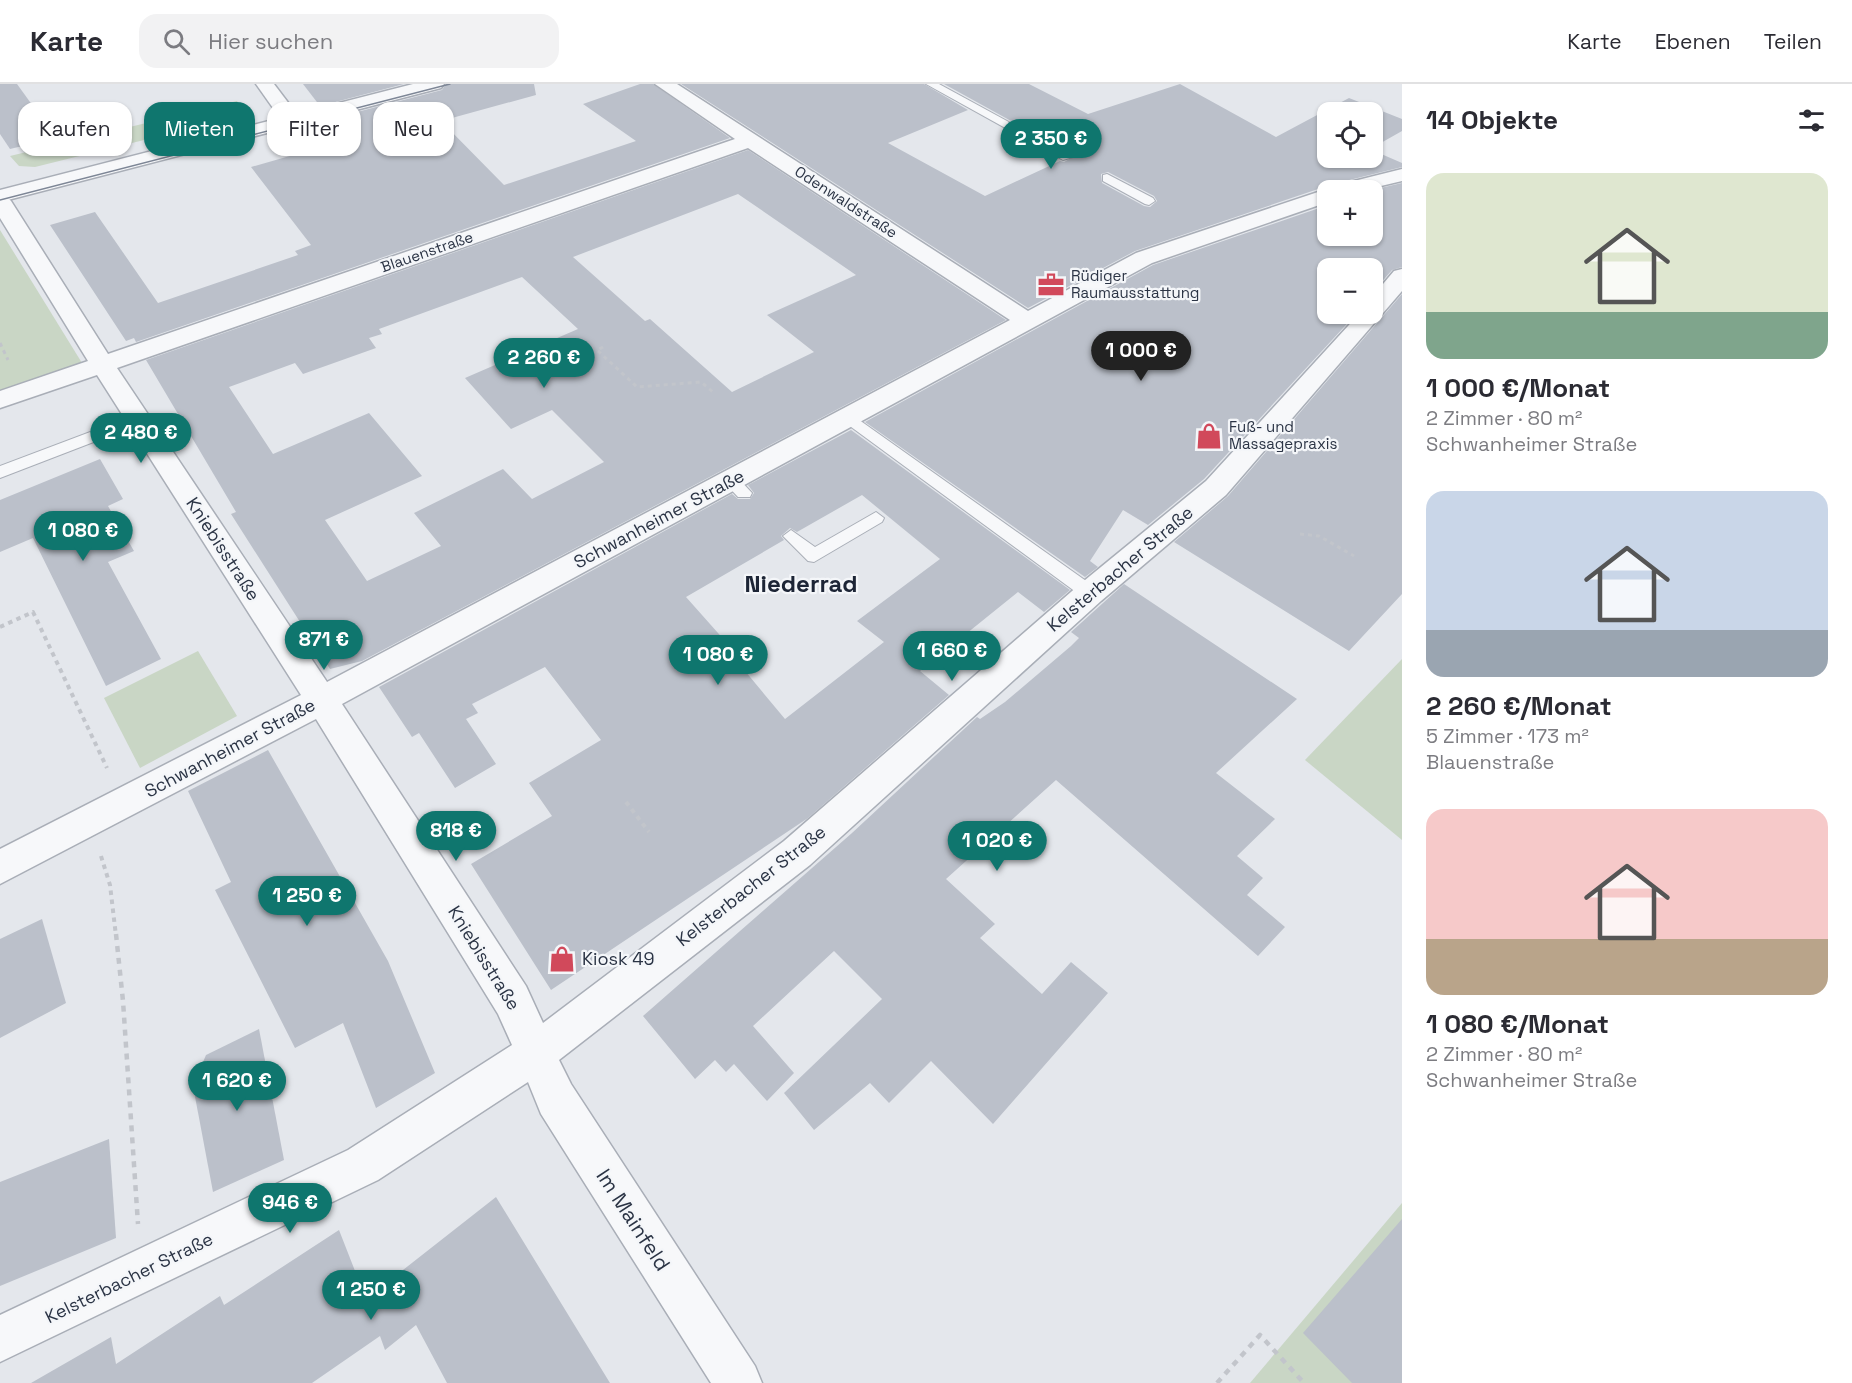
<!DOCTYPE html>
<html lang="de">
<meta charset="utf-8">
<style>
:root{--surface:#fff;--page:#f2f2f3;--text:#2b2b33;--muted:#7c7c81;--line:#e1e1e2;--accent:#0f766e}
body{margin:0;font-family:"Space Grotesk",sans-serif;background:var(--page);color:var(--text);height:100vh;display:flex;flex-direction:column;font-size:22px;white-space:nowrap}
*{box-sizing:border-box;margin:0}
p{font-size:20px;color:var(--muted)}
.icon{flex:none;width:33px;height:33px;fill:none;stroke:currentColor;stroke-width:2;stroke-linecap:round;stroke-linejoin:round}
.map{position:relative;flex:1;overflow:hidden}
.sheet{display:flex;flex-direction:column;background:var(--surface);width:450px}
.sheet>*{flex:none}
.guide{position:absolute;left:18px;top:18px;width:570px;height:54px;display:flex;gap:12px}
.fabs{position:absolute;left:1317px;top:18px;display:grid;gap:12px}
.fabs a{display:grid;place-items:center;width:66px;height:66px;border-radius:12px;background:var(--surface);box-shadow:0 2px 4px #0004;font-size:30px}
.price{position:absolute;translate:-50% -51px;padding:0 14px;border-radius:21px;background:var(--accent);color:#fff;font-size:20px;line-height:39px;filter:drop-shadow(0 2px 3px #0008)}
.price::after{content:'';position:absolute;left:50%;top:36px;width:18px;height:14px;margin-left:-9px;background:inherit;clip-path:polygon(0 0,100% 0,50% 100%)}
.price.current{background:#222;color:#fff}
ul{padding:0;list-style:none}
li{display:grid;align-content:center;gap:12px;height:318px;padding:0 24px}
li span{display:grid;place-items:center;height:186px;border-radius:18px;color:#555}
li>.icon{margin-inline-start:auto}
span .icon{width:108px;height:108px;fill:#fffc;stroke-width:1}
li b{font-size:26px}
h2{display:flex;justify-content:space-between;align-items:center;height:72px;padding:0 24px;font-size:26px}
.tag{padding:0 21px;border-radius:18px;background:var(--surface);box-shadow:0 2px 4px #0004;font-size:21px;line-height:54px}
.tag.current{background:var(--accent);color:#fff}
header{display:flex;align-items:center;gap:36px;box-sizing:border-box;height:84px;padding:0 30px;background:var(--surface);border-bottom:2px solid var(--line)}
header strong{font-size:28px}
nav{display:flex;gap:33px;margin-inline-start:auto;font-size:21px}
.search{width:420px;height:54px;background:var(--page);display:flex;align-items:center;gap:15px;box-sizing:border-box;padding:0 21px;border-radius:18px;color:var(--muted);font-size:22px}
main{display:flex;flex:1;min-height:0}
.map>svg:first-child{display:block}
</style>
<header>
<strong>Karte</strong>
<div class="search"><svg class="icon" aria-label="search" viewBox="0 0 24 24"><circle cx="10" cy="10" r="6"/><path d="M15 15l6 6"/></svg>Hier suchen</div>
<nav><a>Karte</a><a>Ebenen</a><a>Teilen</a></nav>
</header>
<main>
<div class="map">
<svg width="1402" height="1299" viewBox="0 0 1402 1299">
<rect width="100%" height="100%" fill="#e4e7ec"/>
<g fill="#c9d6c5">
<path d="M237 17 241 24 233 34 35 83 19 82 10 72Z"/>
<path d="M0 146 82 279 0 308Z"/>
<path d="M198 567 237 632 140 684 104 614Z"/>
<path d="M1402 575V756L1305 676Z"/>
<path d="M1402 1119V1299H1250Z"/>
</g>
<g fill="#bbc0ca" fill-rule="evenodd">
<path d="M0 0H17L56 54 10 65 0 50Z"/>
<path d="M303 0H404L320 22Z"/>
<path d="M446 0H534L536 11 441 37 504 101 636 57 583 20 640 0H653L730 54 136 258 134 254 126 257 50 141 95 128 158 219 298 171 295 167 311 161 251 83 342 57 332 45 337 43 330 35 442 6Z"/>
<path d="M681 0H924L968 26 888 59 985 112 1060 77 1064 78 1075 72 944 0H1029L1088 30 1180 0 1276 53 1349 14 1402 35V47L1372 64V28H1328V74H1372V66L1402 79V83L1333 100 1135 167 1028 224ZM1108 88 1154 112 1157 117 1150 123 1144 122 1102 99 1101 90Z"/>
<path d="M748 66 1006 236 362 577 330 585 231 430 236 428 146 276ZM738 110 856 191 767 231 814 268 732 308 650 235 645 237 573 173ZM522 193 578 245 465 294 511 345 552 326 604 378 532 415 503 385 414 429 441 462 367 497 325 436 422 392 369 329 273 370 229 303 295 279 303 290 376 264 369 254 382 250 379 245Z"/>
<path d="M1402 99V183L1392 186 1372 209V184H1328V230H1356L1204 395 1148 441 1123 426 1090 477 1098 483 1085 493 865 338 1153 181 1328 121V152H1372V106Z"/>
<path d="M1402 210V510L1349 567 1174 458 1228 412Z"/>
<path d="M851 346 1070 506 1044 528 1018 508 920 587 949 611 808 734 551 906 471 780 552 732 529 699 601 656 545 583 472 620 478 629 466 635 496 680 455 704 419 649 412 653 379 603 732 410 738 415H750L754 409 748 401ZM862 411 940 475 857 537 884 558 785 635 730 569 734 567 686 513 784 456 781 452 790 444 797 448Z"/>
<path d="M100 375 123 415 108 422 134 467 108 478 161 575 106 602 33 454 0 468V416Z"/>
<path d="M1124 500 1297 615 1216 689 1275 735 1237 772 1263 794 1247 811 1285 843 1258 872 1056 696 946 795 995 840 980 854 1042 910 1071 878 1108 909 993 1040 931 977 889 1019 870 999 814 1046 784 1009 882 915 834 867 753 942 794 989 767 1017 734 980 726 988 715 976 695 995 643 932 852 749 977 633 980 635 1005 618 1071 562 1079 554 1071 548Z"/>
<path d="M268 666 388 877 435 989 376 1024 343 939 295 964 215 806 231 798 188 707Z"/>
<path d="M42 835 66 919 0 954V855Z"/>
<path d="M259 945 284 1076 213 1108 193 1002 206 971Z"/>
<path d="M109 1055 116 1154 0 1202V1098Z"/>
<path d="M496 1113 610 1299H447L416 1241 385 1266 380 1252 312 1299H31L111 1253 116 1280 220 1212 224 1221 339 1146 366 1215Z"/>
<path d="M1402 1135V1299H1352L1303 1249Z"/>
</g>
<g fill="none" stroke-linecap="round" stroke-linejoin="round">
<g stroke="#a9aeb7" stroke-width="2">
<g id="service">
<path d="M926 0H939L1073 73 1063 76Z"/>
<path d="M1107 90 1153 114 1155 117 1149 121 1145 120 1103 97V91Z"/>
<path d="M848 328 1096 504 1099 509 1096 514H1084L843 337 840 333Z"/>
<path d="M138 330 143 331 146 335 143 339 0 394V382Z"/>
<path d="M731 391 737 393 752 409 750 413H738L723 397Z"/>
<path d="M876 428 884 434 882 438 814 478 808 477 783 452 791 446 815 463Z"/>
</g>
</g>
<g stroke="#a9aeb7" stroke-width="3">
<g id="minor">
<path d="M256 0H274L302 37 299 41H285Z"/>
<path d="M655 0H677L1028 227 1136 169 1321 107 1331 105 1334 102 1402 85V97L1364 106H1328V118L1152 179 342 620 526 902 543 939 784 757 1079 501 1206 397 1359 230H1372V213L1394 187 1402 185V207L1226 411 1101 517 810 781 559 976 571 1000 755 1282 762 1299H711L541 1030 528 998 378 1096 0 1278V1231L348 1066 512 961 498 930 316 635 0 800V765L301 611 97 291 0 324V307L88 277 0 134V111L7 113 11 117 108 270 735 55ZM748 64 1010 236 327 598 117 284Z"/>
</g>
</g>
<g stroke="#a9aeb7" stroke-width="3">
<path id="tertiary" d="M413 0H444L441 4 0 118V106Z"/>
</g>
<g stroke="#c2c5cb" stroke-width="3" stroke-dasharray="4 4" stroke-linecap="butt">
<path d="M0 259 8 276"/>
<path d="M603 263 597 266 637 303 701 298 713 308"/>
<path d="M1300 450 1319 452 1354 472"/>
</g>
<g stroke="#c2c5cb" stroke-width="4" stroke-dasharray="4.5 4.5" stroke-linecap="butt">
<path d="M0 543 33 528 107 684"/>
<path d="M626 718 649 748"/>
<path d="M101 772 110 801 116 852"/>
</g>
<g stroke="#c2c5cb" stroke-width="4.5" stroke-dasharray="6 6" stroke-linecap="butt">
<path d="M116 850 123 917 138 1140"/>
<path d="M1217 1299 1260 1251 1304 1299"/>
</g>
<use href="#service" fill="#f7f8fa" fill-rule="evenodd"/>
<use href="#minor" fill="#f7f8fa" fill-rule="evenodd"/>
<use href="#tertiary" fill="#f7f8fa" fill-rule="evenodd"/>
<path stroke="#7d8696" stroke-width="1.5" d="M0 116 450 0"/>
</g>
<defs>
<g id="office-bare" transform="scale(2.07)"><path d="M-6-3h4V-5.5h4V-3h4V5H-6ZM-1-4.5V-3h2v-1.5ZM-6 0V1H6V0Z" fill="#d1495b" stroke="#f4f6f9" stroke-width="2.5" paint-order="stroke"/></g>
<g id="shop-bare" transform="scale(2.07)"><path d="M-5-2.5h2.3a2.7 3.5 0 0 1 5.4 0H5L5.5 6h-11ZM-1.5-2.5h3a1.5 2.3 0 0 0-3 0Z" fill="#d1495b" stroke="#f4f6f9" stroke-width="2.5" paint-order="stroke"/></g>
</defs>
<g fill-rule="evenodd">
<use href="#office-bare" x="1051" y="201"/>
<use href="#shop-bare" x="1209" y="352"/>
<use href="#shop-bare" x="562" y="875"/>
</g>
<g text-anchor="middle" stroke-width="4.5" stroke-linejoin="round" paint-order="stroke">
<g font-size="15" fill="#2b3445" stroke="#f4f6f9">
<text transform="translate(846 118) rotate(33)" y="5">Odenwaldstraße</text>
<text transform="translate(427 168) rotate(-19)" y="5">Blauenstraße</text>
</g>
<g font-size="15" fill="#2b3445" stroke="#f4f6f9" text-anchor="start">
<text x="1071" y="197">Rüdiger<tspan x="1071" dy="17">Raumausstattung</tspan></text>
<text x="1229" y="348">Fuß- und<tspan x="1229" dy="17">Massagepraxis</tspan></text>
</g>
<g font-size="18" fill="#2b3445" stroke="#f4f6f9">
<text transform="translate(659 435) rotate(-28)" y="6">Schwanheimer Straße</text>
<text transform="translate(223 465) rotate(57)" y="6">Kniebisstraße</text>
<text transform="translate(1120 485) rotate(-40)" y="6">Kelsterbacher Straße</text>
<text transform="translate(230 664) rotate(-28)" y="6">Schwanheimer Straße</text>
<text transform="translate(751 802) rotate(-38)" y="6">Kelsterbacher Straße</text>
<text transform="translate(484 874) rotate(58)" y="6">Kniebisstraße</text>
<text transform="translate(129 1194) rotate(-26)" y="6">Kelsterbacher Straße</text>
</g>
<g font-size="18" fill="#2b3445" stroke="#f4f6f9" text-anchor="start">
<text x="582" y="881">Kiosk 49</text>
</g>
<g font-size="21" fill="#2b3445" stroke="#f4f6f9">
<text transform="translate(633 1136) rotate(57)" y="7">Im Mainfeld</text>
</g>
<g font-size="24" font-weight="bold" fill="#1d2536" stroke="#f4f6f9">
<text x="801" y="508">Niederrad</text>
</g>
</g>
</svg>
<div class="fabs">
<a><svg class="icon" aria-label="locate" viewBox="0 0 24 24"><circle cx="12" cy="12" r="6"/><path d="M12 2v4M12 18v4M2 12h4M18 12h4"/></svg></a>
<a>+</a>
<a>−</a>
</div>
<b class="price" style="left:1051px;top:86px">2 350 €</b>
<b class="price current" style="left:1141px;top:298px">1 000 €</b>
<b class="price" style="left:544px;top:305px">2 260 €</b>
<b class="price" style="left:141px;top:380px">2 480 €</b>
<b class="price" style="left:83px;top:478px">1 080 €</b>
<b class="price" style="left:324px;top:587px">871 €</b>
<b class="price" style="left:952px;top:598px">1 660 €</b>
<b class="price" style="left:718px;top:602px">1 080 €</b>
<b class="price" style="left:456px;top:778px">818 €</b>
<b class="price" style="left:997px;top:788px">1 020 €</b>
<b class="price" style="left:307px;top:843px">1 250 €</b>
<b class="price" style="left:237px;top:1028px">1 620 €</b>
<b class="price" style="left:290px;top:1150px">946 €</b>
<b class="price" style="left:371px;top:1237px">1 250 €</b>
<div class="guide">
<a class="tag">Kaufen</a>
<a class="tag current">Mieten</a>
<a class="tag">Filter</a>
<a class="tag">Neu</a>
</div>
</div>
<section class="sheet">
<h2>14 Objekte<svg class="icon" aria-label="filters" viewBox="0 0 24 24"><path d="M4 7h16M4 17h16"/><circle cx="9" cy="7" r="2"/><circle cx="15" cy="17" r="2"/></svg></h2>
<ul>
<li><span style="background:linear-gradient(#dfe7d0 75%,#7fa58c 0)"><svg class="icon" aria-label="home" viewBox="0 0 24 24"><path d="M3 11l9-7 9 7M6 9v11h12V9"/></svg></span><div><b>1 000 €/Monat</b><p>2 Zimmer · 80 m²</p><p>Schwanheimer Straße</p></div></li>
<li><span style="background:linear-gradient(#c9d6e8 75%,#9aa5b1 0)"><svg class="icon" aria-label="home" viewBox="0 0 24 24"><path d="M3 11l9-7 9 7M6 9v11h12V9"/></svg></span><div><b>2 260 €/Monat</b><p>5 Zimmer · 173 m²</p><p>Blauenstraße</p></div></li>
<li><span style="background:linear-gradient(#f6c9c9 70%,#b9a48a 0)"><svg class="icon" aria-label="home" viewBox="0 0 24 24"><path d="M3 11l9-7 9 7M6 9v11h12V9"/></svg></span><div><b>1 080 €/Monat</b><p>2 Zimmer · 80 m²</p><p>Schwanheimer Straße</p></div></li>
</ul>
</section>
</main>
